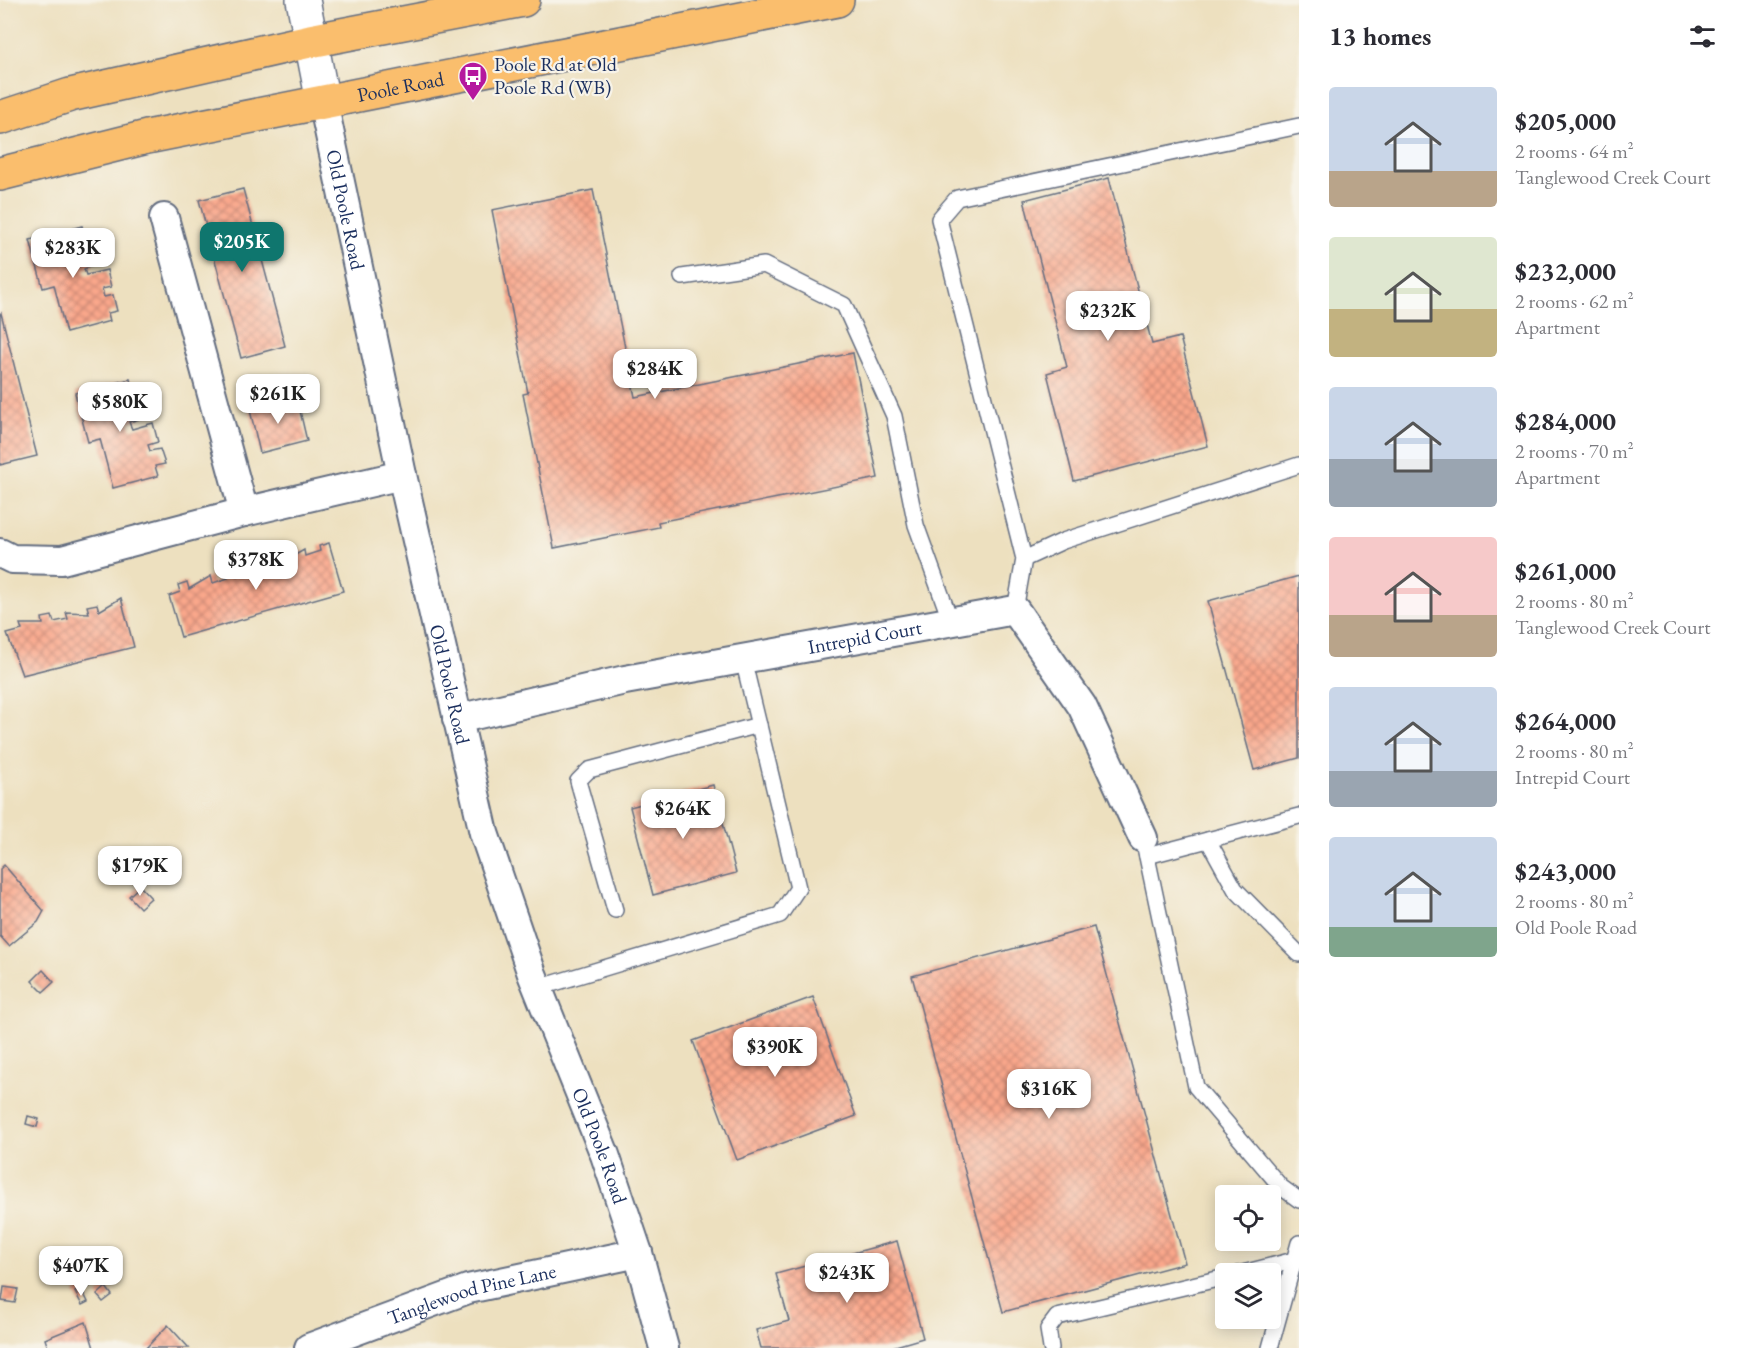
<!DOCTYPE html>
<meta charset="utf-8">
<style>
:root{--surface:#fff;--page:#f7f7f7;--text:#2b2b33;--muted:#7c7c81;--accent:#0f766e}
body{margin:0;font-family:"EB Garamond",serif;background:var(--page);color:var(--text);height:100vh;display:flex;flex-direction:column;font-size:22px;white-space:nowrap}
*{box-sizing:border-box;margin:0}
p{font-size:20px;color:var(--muted)}
.icon{flex:none;width:33px;height:33px;fill:none;stroke:currentColor;stroke-width:2;stroke-linecap:round;stroke-linejoin:round}
.map{position:relative;flex:1;overflow:hidden}
.sheet{display:flex;flex-direction:column;background:var(--surface);width:450px}
.sheet>*{flex:none}
.controls{position:absolute;left:1215px;top:1185px;display:grid;gap:12px}
.controls a{display:grid;place-items:center;width:66px;height:66px;border-radius:6px;background:var(--surface);box-shadow:0 3px 15px #0003;font-size:30px}
.price{position:absolute;translate:-50% -51px;padding:0 14px;border-radius:12px;background:#fff;color:#222;font-size:20px;line-height:39px;filter:drop-shadow(0 2px 3px #0008)}
.price::after{content:'';position:absolute;left:50%;top:36px;width:18px;height:14px;margin-left:-9px;background:inherit;clip-path:polygon(0 0,100% 0,50% 100%)}
.price.active{background:var(--accent);color:#fff}
ul{padding:0;list-style:none}
li{display:flex;align-items:center;gap:18px;height:150px;padding:0 30px}
li span{display:grid;place-items:center;flex:none;width:168px;height:120px;border-radius:6px;color:#555}
li>.icon{margin-inline-start:auto}
span .icon{width:72px;height:72px;fill:#fffc;stroke-width:1}
li b{font-size:26px}
h2{display:flex;justify-content:space-between;align-items:center;height:72px;padding:0 30px;font-size:26px}
main{display:flex;flex:1;min-height:0}
.map>svg:first-child{display:block}
</style>
<main>
<div class="map">
<svg width="1299" height="1348" viewBox="0 0 1299 1348">
<defs>
<pattern id="building-cross-hatch" width="8" height="8" patternUnits="userSpaceOnUse" patternTransform="scale(1.5)"><rect width="8" height="8" fill="#faa78b"/><path d="M0 0l8 8M0 8l8-8" fill="none" stroke="#ca8875"/></pattern>
</defs>
<rect width="100%" height="100%" fill="#f7f3e8"/>
<filter id="ink" filterUnits="userSpaceOnUse"><feTurbulence type="fractalNoise" baseFrequency=".0167" numOctaves="2"/><feDisplacementMap in="SourceGraphic" scale="12" xChannelSelector="R" yChannelSelector="G"/><feConvolveMatrix kernelMatrix="1 2 1 2 8 2 1 2 1" color-interpolation-filters="sRGB"/></filter>
<filter id="wash" filterUnits="userSpaceOnUse"><feTurbulence type="fractalNoise" baseFrequency=".008" numOctaves="4" result="noise"/><feDisplacementMap in="SourceGraphic" scale="24" xChannelSelector="R" yChannelSelector="G"/><feGaussianBlur stdDeviation="1.35" result="paint"/><feColorMatrix in="noise" values="0 0 0 0 0 0 0 0 0 0 0 0 0 0 0 0 0 1.4 0 .05"/><feComposite in="paint" operator="in"/></filter>
<g filter="url(#wash)">
<rect width="100%" height="100%" fill="#ede0bf"/>
<g id="blocks">
<g fill="url(#building-cross-hatch)">
<path d="M1109 178 1152 344 1180 337 1208 446 1074 481 1047 373 1067 367 1024 200Z"/>
<path d="M243 189 285 346 241 358 199 200Z"/>
<path d="M593 190 635 397 853 353 878 478 658 522 659 527 554 548 523 394 528 393 492 210Z"/>
<path d="M82 226 86 241 76 243 78 252 89 249 93 266 84 269 86 275 107 270 111 287 102 289 104 297 113 295 117 311 108 313 110 321 66 333 54 285 43 288 30 240Z"/>
<path d="M1 313 37 456 0 465V314Z"/>
<path d="M130 379 134 394 123 397 126 407 136 404 140 419 129 422 132 429 153 423 158 442 148 445 150 451 160 449 165 464 155 466 158 476 113 488 100 439 88 442 75 393Z"/>
<path d="M297 398 307 441 260 453 250 410Z"/>
<path d="M329 543 343 591 181 637 169 596 180 592 178 585 187 582 189 589 211 576 213 583 228 578 226 571 235 569 237 576 252 571 251 565 258 562 260 569 276 565 274 557 280 555 283 562 304 550 305 556 320 551 319 546Z"/>
<path d="M1299 576V758L1254 770 1208 601Z"/>
<path d="M121 598 134 647 22 675 7 634 22 630 20 624H43L42 618 52 616 54 622 68 619 66 612 89 613 87 606 97 604 99 611Z"/>
<path d="M713 785 736 873 653 895 630 807Z"/>
<path d="M4 865 44 911 38 922 9 946 0 936V869Z"/>
<path d="M140 886 151 898 140 908 129 896Z"/>
<path d="M1094 927 1185 1263 1003 1312 912 976Z"/>
<path d="M43 970 54 982 43 992 32 981Z"/>
<path d="M813 997 856 1116 737 1160 693 1041Z"/>
<path d="M28 1116 39 1119 37 1127 26 1124Z"/>
<path d="M897 1241 923 1338 889 1348H761L756 1330 789 1321 776 1274Z"/>
<path d="M89 1269 98 1279 89 1287 80 1277Z"/>
<path d="M4 1287 18 1289 15 1303 2 1301Z"/>
<path d="M106 1287 112 1295 103 1302 97 1295Z"/>
<path d="M81 1288 88 1302 82 1305 75 1292Z"/>
<path d="M86 1322 94 1348H48L45 1339Z"/>
<path d="M168 1325 189 1348H146Z"/>
</g>
</g>
</g>
<g filter="url(#ink)">
<use href="#blocks" fill-opacity="0" stroke="#646d80" stroke-width="1.5"/>
<g fill="none" stroke-linecap="round" stroke-linejoin="round">
<g stroke="#646d80" stroke-width="18">
<g id="service">
<path d="M682 277 764 265 844 305 894 416 916 525 951 622"/>
<path d="M1024 559 1063 541 1299 465"/>
<path d="M1015 610 1024 559 939 219 957 198 1299 126"/>
<path d="M1143 838 1196 1087 1281 1187 1299 1200"/>
<path d="M1208 840 1235 889 1299 954"/>
<path d="M1147 856 1299 816"/>
<path d="M615 910 578 781 589 770 759 725"/>
<path d="M538 988 780 915 798 888 743 659"/>
<path d="M1239 1274 1294 1260"/>
<path d="M1051 1348 1048 1329 1057 1317 1226 1277"/>
<path d="M1270 1348 1299 1243"/>
</g>
</g>
<g stroke="#646d80" stroke-width="32">
<g id="minor">
<path id="s1" d="M323 102 402 475 484 833 532 974 605 1155 638 1253 664 1348"/>
<path d="M164 218 244 512"/>
<path d="M0 553 12 559 62 560 244 512 402 475"/>
<path id="s2" d="M457 719 625 680 1015 610 1082 706 1143 838"/>
<path id="s3" d="M309 1348 468 1289 638 1253"/>
</g>
</g>
<g stroke="#646d80" stroke-width="36">
<path id="tertiary" d="M303 0 323 102"/>
</g>
<g stroke="#646d80" stroke-width="36">
<g id="primary">
<path d="M0 118 70 95 310 41 523 0"/>
<path id="s4" d="M0 174 147 137 837 0"/>
</g>
</g>
<use href="#service" stroke="#fff" stroke-width="15"/>
<use href="#minor" stroke="#fff" stroke-width="28"/>
<use href="#tertiary" stroke="#fff" stroke-width="33"/>
<use href="#primary" stroke="#fabe6d" stroke-width="33"/>
</g>
</g>
<defs>
<g id="bus-pin" transform="scale(1.5)"><path d="M0 17L-7.5 6A9.5 9.5 0 1 1 7.5 6Z" fill="#b5179e" stroke="#f7f3e8"/><path d="M-5-6H5V4H4V6H2V4H-2V6H-4V4H-5ZM-3.5-4V0h7V-4ZM-3.5 1.2v1.5H-2V1.2ZM2 1.2v1.5H3.5V1.2Z" fill="#fff"/></g>
</defs>
<g fill-rule="evenodd">
<use href="#bus-pin" x="473" y="76"/>
</g>
<g text-anchor="middle" stroke-width="4.5" stroke-linejoin="round" paint-order="stroke">
<g font-size="20" fill="#1b2f5e" stroke="#f7f3e8" text-anchor="start">
<text x="494" y="71">Poole Rd at Old<tspan x="494" dy="23">Poole Rd (WB)</tspan></text>
</g>
<g font-size="20" fill="#1b2f5e" stroke="#f7f3e8">
<text dy="7" stroke="none"><textPath href="#s4" startOffset="410">Poole Road</textPath></text>
<text dy="7" stroke="none"><textPath href="#s1" startOffset="110">Old Poole Road</textPath></text>
<text dy="7" stroke="none"><textPath href="#s2" startOffset="416">Intrepid Court</textPath></text>
<text dy="7" stroke="none"><textPath href="#s1" startOffset="596">Old Poole Road</textPath></text>
<text dy="7" stroke="none"><textPath href="#s1" startOffset="1082">Old Poole Road</textPath></text>
<text dy="7" stroke="none"><textPath href="#s3" startOffset="172">Tanglewood Pine Lane</textPath></text>
</g>
</g>
</svg>
<div class="controls">
<a><svg class="icon" aria-label="locate" viewBox="0 0 24 24"><circle cx="12" cy="12" r="6"/><path d="M12 2v4M12 18v4M2 12h4M18 12h4"/></svg></a>
<a><svg class="icon" aria-label="layers" viewBox="0 0 24 24"><path d="M12 4l9 5-9 5-9-5zM3 14l9 5 9-5"/></svg></a>
</div>
<b class="price active" style="left:242px;top:273px">$205K</b>
<b class="price" style="left:73px;top:279px">$283K</b>
<b class="price" style="left:1108px;top:342px">$232K</b>
<b class="price" style="left:655px;top:400px">$284K</b>
<b class="price" style="left:278px;top:425px">$261K</b>
<b class="price" style="left:120px;top:433px">$580K</b>
<b class="price" style="left:256px;top:591px">$378K</b>
<b class="price" style="left:683px;top:840px">$264K</b>
<b class="price" style="left:140px;top:897px">$179K</b>
<b class="price" style="left:775px;top:1078px">$390K</b>
<b class="price" style="left:1049px;top:1120px">$316K</b>
<b class="price" style="left:81px;top:1297px">$407K</b>
<b class="price" style="left:847px;top:1304px">$243K</b>
</div>
<section class="sheet">
<h2>13 homes<svg class="icon" aria-label="filters" viewBox="0 0 24 24"><path d="M4 7h16M4 17h16"/><circle cx="9" cy="7" r="2"/><circle cx="15" cy="17" r="2"/></svg></h2>
<ul>
<li><span style="background:linear-gradient(#c9d6e8 70%,#b9a48a 0)"><svg class="icon" aria-label="home" viewBox="0 0 24 24"><path d="M3 11l9-7 9 7M6 9v11h12V9"/></svg></span><div><b>$205,000</b><p>2 rooms · 64 m²</p><p>Tanglewood Creek Court</p></div></li>
<li><span style="background:linear-gradient(#dfe7d0 60%,#c2b280 0)"><svg class="icon" aria-label="home" viewBox="0 0 24 24"><path d="M3 11l9-7 9 7M6 9v11h12V9"/></svg></span><div><b>$232,000</b><p>2 rooms · 62 m²</p><p>Apartment</p></div></li>
<li><span style="background:linear-gradient(#c9d6e8 60%,#9aa5b1 0)"><svg class="icon" aria-label="home" viewBox="0 0 24 24"><path d="M3 11l9-7 9 7M6 9v11h12V9"/></svg></span><div><b>$284,000</b><p>2 rooms · 70 m²</p><p>Apartment</p></div></li>
<li><span style="background:linear-gradient(#f6c9c9 65%,#b9a48a 0)"><svg class="icon" aria-label="home" viewBox="0 0 24 24"><path d="M3 11l9-7 9 7M6 9v11h12V9"/></svg></span><div><b>$261,000</b><p>2 rooms · 80 m²</p><p>Tanglewood Creek Court</p></div></li>
<li><span style="background:linear-gradient(#c9d6e8 70%,#9aa5b1 0)"><svg class="icon" aria-label="home" viewBox="0 0 24 24"><path d="M3 11l9-7 9 7M6 9v11h12V9"/></svg></span><div><b>$264,000</b><p>2 rooms · 80 m²</p><p>Intrepid Court</p></div></li>
<li><span style="background:linear-gradient(#c9d6e8 75%,#7fa58c 0)"><svg class="icon" aria-label="home" viewBox="0 0 24 24"><path d="M3 11l9-7 9 7M6 9v11h12V9"/></svg></span><div><b>$243,000</b><p>2 rooms · 80 m²</p><p>Old Poole Road</p></div></li>
</ul>
</section>
</main>
